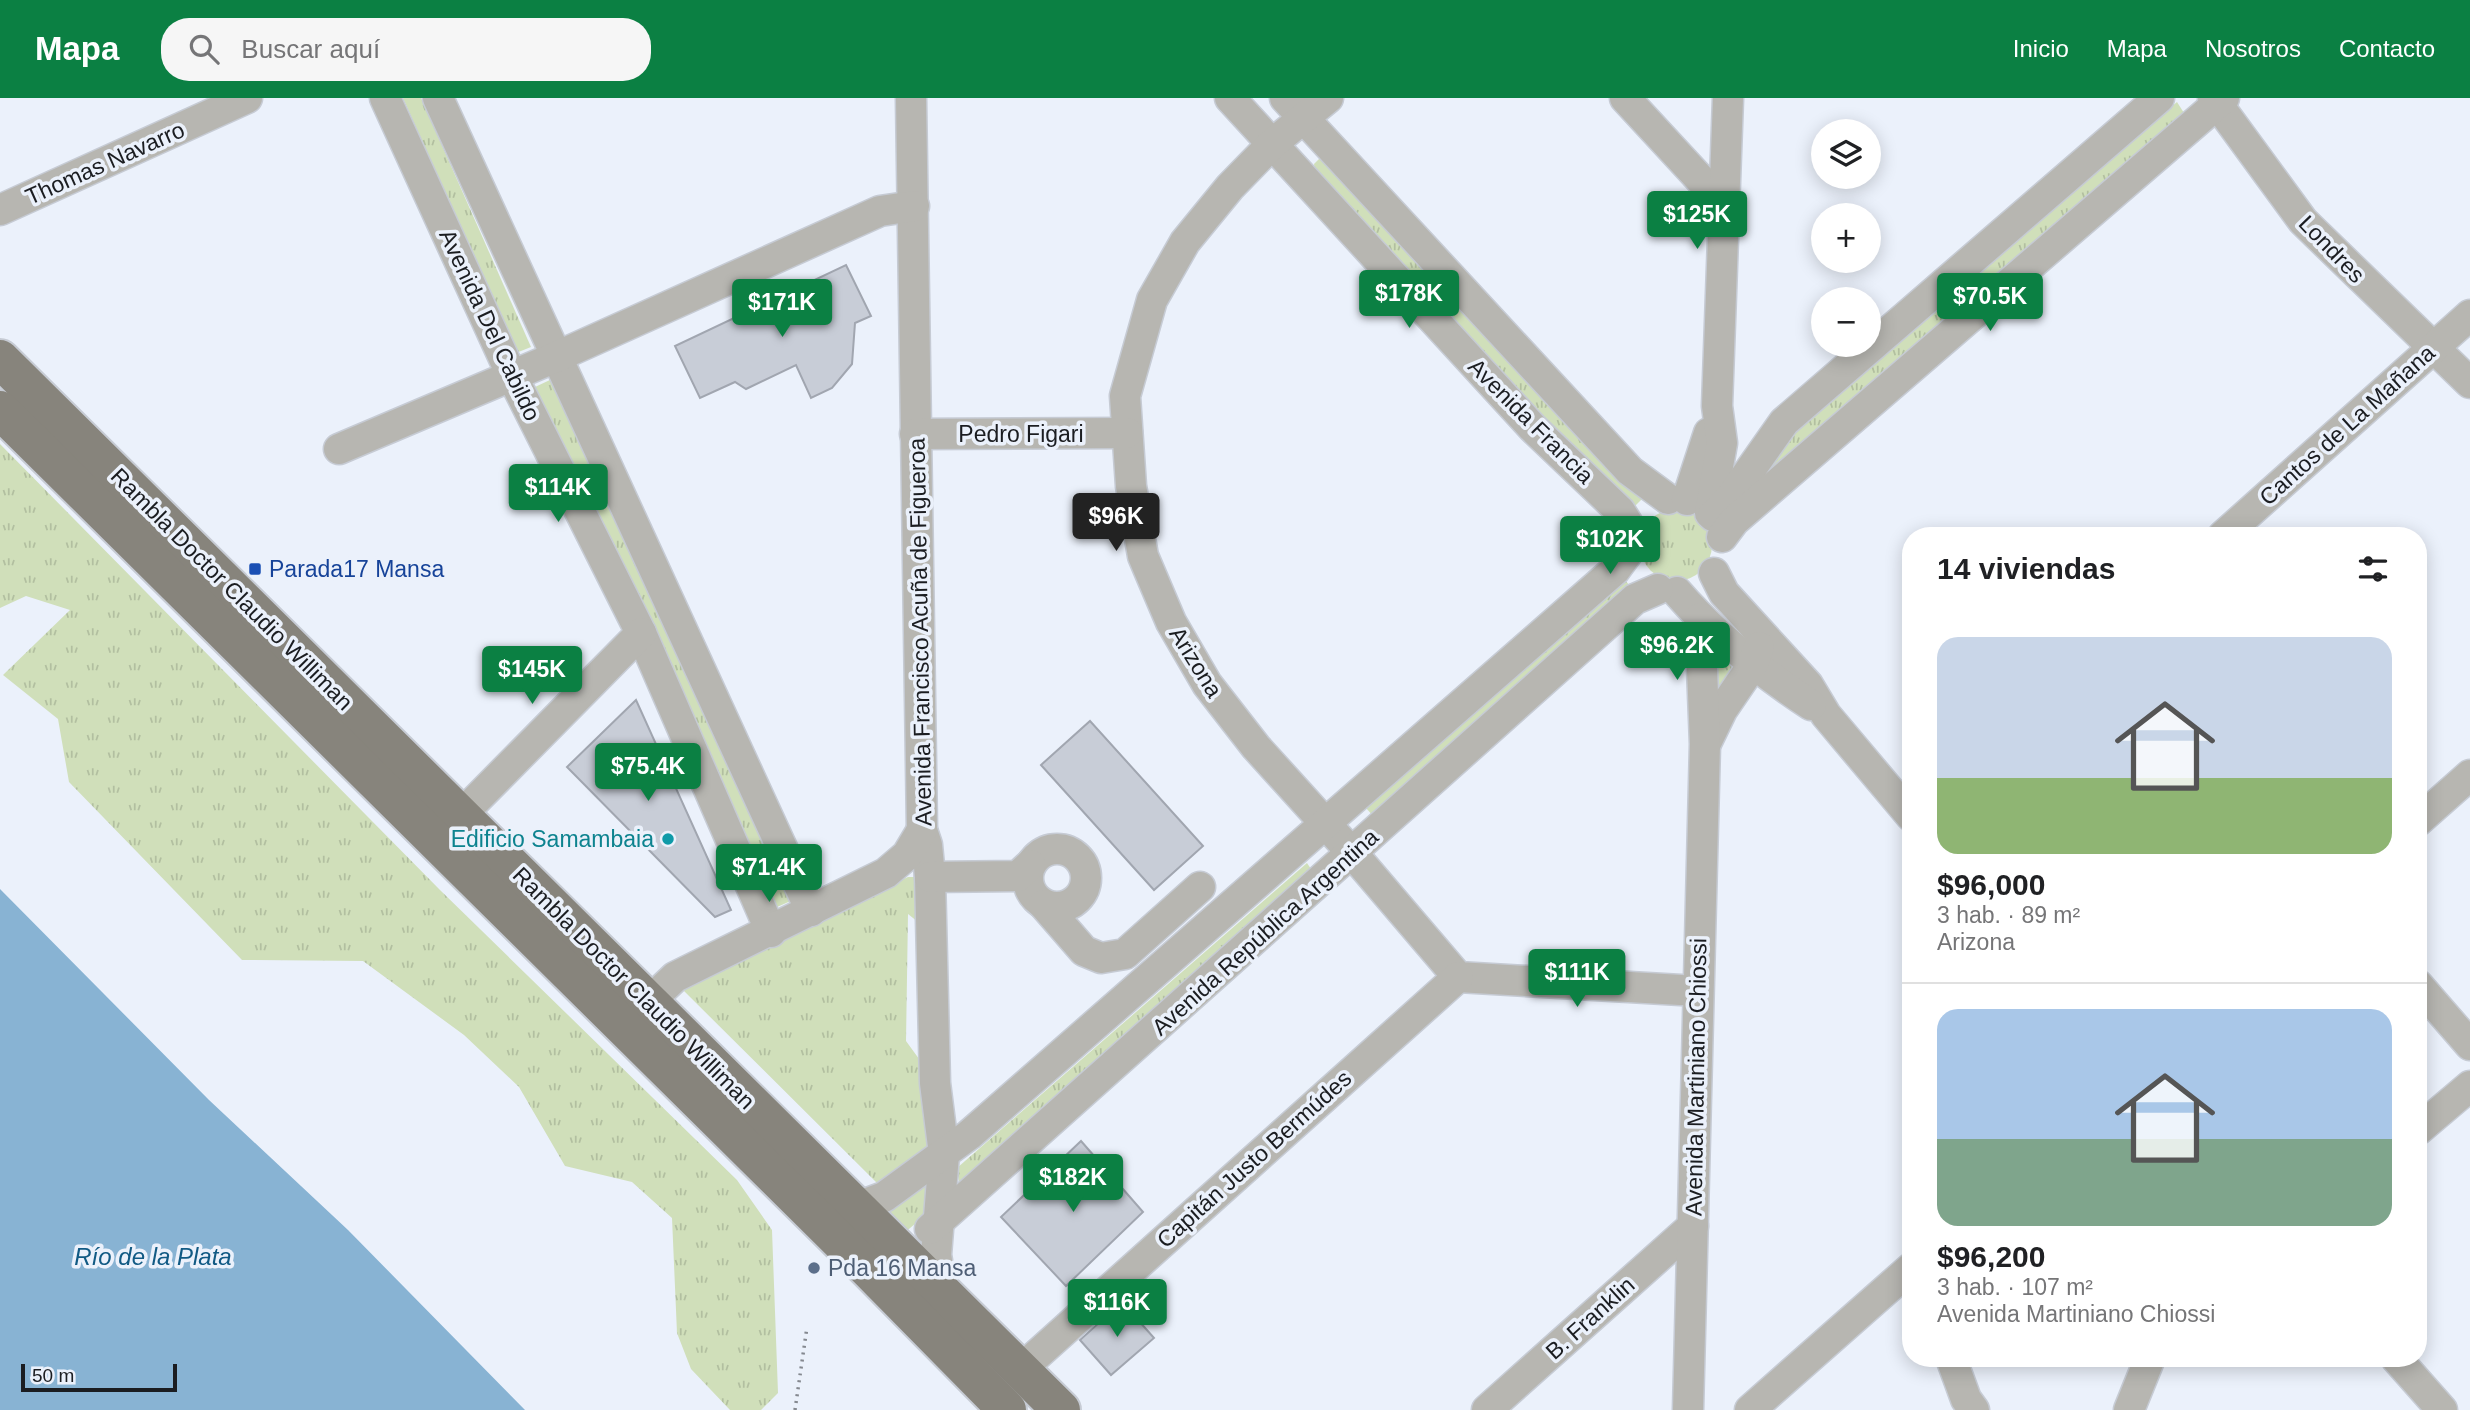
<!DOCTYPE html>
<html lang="es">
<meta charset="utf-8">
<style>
:root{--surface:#fff;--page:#f6f6f6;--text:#202124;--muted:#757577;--line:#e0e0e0;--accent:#0b8043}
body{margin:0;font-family:Arial,sans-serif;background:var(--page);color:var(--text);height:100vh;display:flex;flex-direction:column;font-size:26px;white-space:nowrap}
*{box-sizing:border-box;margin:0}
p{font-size:23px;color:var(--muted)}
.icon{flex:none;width:38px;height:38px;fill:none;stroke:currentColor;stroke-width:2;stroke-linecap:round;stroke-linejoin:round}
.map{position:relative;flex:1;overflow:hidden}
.details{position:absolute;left:1902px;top:429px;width:525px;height:840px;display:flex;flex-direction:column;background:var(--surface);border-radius:28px;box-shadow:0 4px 18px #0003}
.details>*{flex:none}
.tools{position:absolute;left:1811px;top:21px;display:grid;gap:14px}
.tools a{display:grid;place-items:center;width:70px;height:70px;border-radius:50%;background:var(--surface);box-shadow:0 4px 18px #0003;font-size:35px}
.scale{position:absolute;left:21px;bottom:18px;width:156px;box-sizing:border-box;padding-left:7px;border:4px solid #1b1d21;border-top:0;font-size:19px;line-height:24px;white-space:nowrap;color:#1b1d21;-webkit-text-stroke:5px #ebf1fb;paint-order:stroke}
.price{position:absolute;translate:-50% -60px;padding:0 16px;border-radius:7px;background:var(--accent);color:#fff;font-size:23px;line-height:46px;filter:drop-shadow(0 2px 4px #0008)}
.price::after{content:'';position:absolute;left:50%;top:42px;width:21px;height:16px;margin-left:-10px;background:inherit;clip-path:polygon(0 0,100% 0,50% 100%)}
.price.on{background:#222;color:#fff}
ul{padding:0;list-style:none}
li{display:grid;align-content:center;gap:14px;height:371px;padding:0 35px}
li+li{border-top:2px solid var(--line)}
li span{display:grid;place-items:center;height:217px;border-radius:21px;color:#555}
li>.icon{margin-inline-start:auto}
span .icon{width:126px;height:126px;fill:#fffc;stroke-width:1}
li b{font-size:30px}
h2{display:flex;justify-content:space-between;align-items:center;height:84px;padding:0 35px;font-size:30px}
header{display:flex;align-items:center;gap:42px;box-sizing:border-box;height:98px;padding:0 35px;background:var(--accent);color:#fff}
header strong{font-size:33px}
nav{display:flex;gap:38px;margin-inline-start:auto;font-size:24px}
.search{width:490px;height:63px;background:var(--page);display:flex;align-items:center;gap:18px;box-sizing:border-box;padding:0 24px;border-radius:28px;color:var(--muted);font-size:26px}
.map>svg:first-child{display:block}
</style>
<header>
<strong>Mapa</strong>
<div class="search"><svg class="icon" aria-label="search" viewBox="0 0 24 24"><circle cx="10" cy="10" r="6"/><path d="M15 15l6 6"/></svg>Buscar aquí</div>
<nav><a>Inicio</a><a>Mapa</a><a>Nosotros</a><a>Contacto</a></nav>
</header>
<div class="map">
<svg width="2470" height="1312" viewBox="0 0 2470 1312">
<defs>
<pattern id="grass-tufts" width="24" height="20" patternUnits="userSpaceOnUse" patternTransform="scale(1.75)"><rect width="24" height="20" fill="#d0dfba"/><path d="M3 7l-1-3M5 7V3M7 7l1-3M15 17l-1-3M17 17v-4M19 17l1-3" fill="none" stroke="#b2bfa0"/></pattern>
</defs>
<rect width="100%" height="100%" fill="#ebf1fb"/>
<g fill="url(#grass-tufts)">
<path d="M403 0H421L531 249 516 255Z"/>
<path d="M2177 4 2184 15 1743 396 1793 329Z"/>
<path d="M1321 59 1644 399 1632 411 1552 332 1315 73 1314 66Z"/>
<path d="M552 281 793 802 777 809 535 289Z"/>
<path d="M0 346 440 792 737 1082 772 1132 778 1295 761 1312H730L691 1271 677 1235 672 1120 632 1084 565 1068 519 989 464 937 363 863 242 862 69 684 58 621 3 577 70 512 26 498 0 510Z"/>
<circle cx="1676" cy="447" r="36"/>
<path d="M1623 480 1632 490 1374 719 1366 710Z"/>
<path d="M1710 537 1736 566 1718 589 1708 612Z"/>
<path d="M1307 765 1313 774 959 1084 957 1070Z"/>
<path d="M908 779H919L918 824 908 816 906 943 922 965 928 1056 880 1088 684 893 689 883Z"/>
<path d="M929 1080 931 1112 902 1137 882 1113Z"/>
</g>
<path fill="#88b3d3" d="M0 791 209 1002 348 1132 525 1312H0Z"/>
<g fill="#c8cdd7" stroke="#a1a6b0" stroke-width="2">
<path d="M846 167 871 218 855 225 852 266 832 290 811 300 796 267 746 291 735 284 700 300 675 248Z"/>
<path d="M636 602 731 812 715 819 567 669Z"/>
<path d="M1090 623 1203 748 1154 792 1041 667Z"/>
<path d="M1081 1043 1143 1114 1066 1188 1001 1119Z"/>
<path d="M1122 1204 1154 1240 1111 1277 1080 1242Z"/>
</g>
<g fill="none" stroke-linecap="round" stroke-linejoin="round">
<g stroke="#c6cbd4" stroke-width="33">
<g id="minor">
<path d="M385 0 512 278 641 535 771 834"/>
<path d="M438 0 811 813"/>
<path d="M911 0 922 732 927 747 930 779 935 985 944 1056 936 1157 942 1193"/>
<path d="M1230 0 1533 330 1620 413 1631 431"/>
<path d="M1285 0 1630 373 1668 401"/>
<path d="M1328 0 1272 46 1230 89 1185 144 1152 202 1125 298 1131 388 1143 458 1171 524 1207 586 1256 649 1353 756 1458 879 1698 893"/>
<path d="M1625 0 1724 107"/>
<path d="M2213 0 2303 123 2470 285"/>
<path d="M0 112 247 0"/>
<path d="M915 336 1127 335"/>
<path d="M339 351 556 259 880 113 914 108"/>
<path d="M1687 402 1709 335"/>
<path d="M1710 415 1722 345 1717 308 1728 0"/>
<path d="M1713 418 1734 395 1784 324 2159 0"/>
<path d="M2223 438 2470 217"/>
<path d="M1722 439 1734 423 2224 0"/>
<path d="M1714 475 1724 495 1808 587 1826 617 1911 718"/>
<path d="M1677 494C1716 539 1761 574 1811 607"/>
<path d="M1707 643 1722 612 1752 568 1759 549"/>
<path d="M460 718 641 535"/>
<path d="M2418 723 2470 677"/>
<circle cx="1057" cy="780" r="29"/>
<path d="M930 779 1018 778 1030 767"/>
<path d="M1044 807 1084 853 1101 860 1125 856 1200 789"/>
<path d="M2418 887 2470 947"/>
<path d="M633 919 675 879 886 775 907 757 922 732"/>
<path d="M2418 1032 2470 988"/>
<path d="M857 1109 884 1099 969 1037 1615 472 1629 453"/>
<path d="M930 1131 1635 501 1658 491"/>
<path d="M1951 1260 1966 1301 1974 1312"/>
<path d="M2396 1260 2442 1312"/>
<path d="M1020 1272 1458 879"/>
<path d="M1487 1312 1693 1128"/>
<path d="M1688 1312 1705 646 1700 520"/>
<path d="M1750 1312 1911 1170"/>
<path d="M2129 1312 2150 1260"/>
</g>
</g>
<g stroke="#c6cbd4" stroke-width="42">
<g id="major">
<path d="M0 261 1061 1312"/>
<path d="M0 312 870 1173 1007 1312"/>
</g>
</g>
<path stroke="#84888f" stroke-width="3.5" stroke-dasharray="2 5" stroke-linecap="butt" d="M795 1312 807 1229"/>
<use href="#minor" stroke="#b7b6b1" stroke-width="30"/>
<use href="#major" stroke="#87847c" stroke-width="38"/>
</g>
<rect fill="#1a4fb4" stroke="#ebf1fb" stroke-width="2.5" x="248" y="464" width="14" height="14" rx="3.5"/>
<circle fill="#0f9aa8" stroke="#ebf1fb" stroke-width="2.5" cx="668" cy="741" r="7"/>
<circle fill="#5c6f8a" stroke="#ebf1fb" stroke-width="2.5" cx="814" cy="1170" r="7"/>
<g text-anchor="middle" stroke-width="7" stroke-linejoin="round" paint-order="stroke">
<g font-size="23" fill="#1b1d21" stroke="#ebf1fb">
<text transform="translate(105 65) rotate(-24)" y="8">Thomas Navarro</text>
<text transform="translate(2332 151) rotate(46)" y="8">Londres</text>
<text transform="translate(490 227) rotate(65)" y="8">Avenida Del Cabildo</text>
<text transform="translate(1531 323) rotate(45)" y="8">Avenida Francia</text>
<text transform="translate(2347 327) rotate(-42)" y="8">Cantos de La Mañana</text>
<text x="1021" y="344">Pedro Figari</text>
<text transform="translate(232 491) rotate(45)" y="8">Rambla Doctor Claudio Williman</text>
<text transform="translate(920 534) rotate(-91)" y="8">Avenida Francisco Acuña de Figueroa</text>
<text transform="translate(1196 564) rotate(58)" y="8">Arizona</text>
<text transform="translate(1265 834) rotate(-42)" y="8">Avenida República Argentina</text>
<text transform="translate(634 890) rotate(45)" y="8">Rambla Doctor Claudio Williman</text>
<text transform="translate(1696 979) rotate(-89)" y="8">Avenida Martiniano Chiossi</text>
<text transform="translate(1254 1061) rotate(-42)" y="8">Capitán Justo Bermúdes</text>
<text transform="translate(1590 1220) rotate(-42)" y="8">B. Franklin</text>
</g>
<g font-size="23" fill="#164399" stroke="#ebf1fb" text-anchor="start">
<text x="269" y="479">Parada17 Mansa</text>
</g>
<g font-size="23" fill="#0d838f" stroke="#ebf1fb" text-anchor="end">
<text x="654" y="749">Edificio Samambaia</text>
</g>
<g font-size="23" fill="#4e5e75" stroke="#ebf1fb" text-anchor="start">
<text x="828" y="1178">Pda 16 Mansa</text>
</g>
<g font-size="24" font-style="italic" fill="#115a84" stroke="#ebf1fb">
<text x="153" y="1167">Río de la Plata</text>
</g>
</g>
</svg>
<div class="tools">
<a><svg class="icon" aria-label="layers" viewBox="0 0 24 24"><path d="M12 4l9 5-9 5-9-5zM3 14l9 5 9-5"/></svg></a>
<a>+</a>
<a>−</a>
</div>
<div class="scale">50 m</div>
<b class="price" style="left:1697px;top:153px">$125K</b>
<b class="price" style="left:1409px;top:232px">$178K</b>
<b class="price" style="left:1990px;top:235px">$70.5K</b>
<b class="price" style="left:782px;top:241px">$171K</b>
<b class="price" style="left:558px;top:426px">$114K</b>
<b class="price on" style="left:1116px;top:455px">$96K</b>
<b class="price" style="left:1610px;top:478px">$102K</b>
<b class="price" style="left:1677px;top:584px">$96.2K</b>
<b class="price" style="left:532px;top:608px">$145K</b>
<b class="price" style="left:648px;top:705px">$75.4K</b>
<b class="price" style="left:769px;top:806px">$71.4K</b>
<b class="price" style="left:1577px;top:911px">$111K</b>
<b class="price" style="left:1073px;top:1116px">$182K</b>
<b class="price" style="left:1117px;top:1241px">$116K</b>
<section class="details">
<h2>14 viviendas<svg class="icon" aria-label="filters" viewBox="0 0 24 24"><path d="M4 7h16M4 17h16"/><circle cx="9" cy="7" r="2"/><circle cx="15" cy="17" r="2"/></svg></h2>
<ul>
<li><span style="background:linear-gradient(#c9d6e8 65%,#8fb573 0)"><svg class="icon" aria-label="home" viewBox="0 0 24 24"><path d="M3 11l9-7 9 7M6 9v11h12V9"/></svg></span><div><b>$96,000</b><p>3 hab. · 89 m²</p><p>Arizona</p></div></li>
<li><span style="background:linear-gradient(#a9c7e8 60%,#7fa58c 0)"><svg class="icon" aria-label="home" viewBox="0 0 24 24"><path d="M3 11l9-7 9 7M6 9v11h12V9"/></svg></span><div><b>$96,200</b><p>3 hab. · 107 m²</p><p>Avenida Martiniano Chiossi</p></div></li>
</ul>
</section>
</div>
